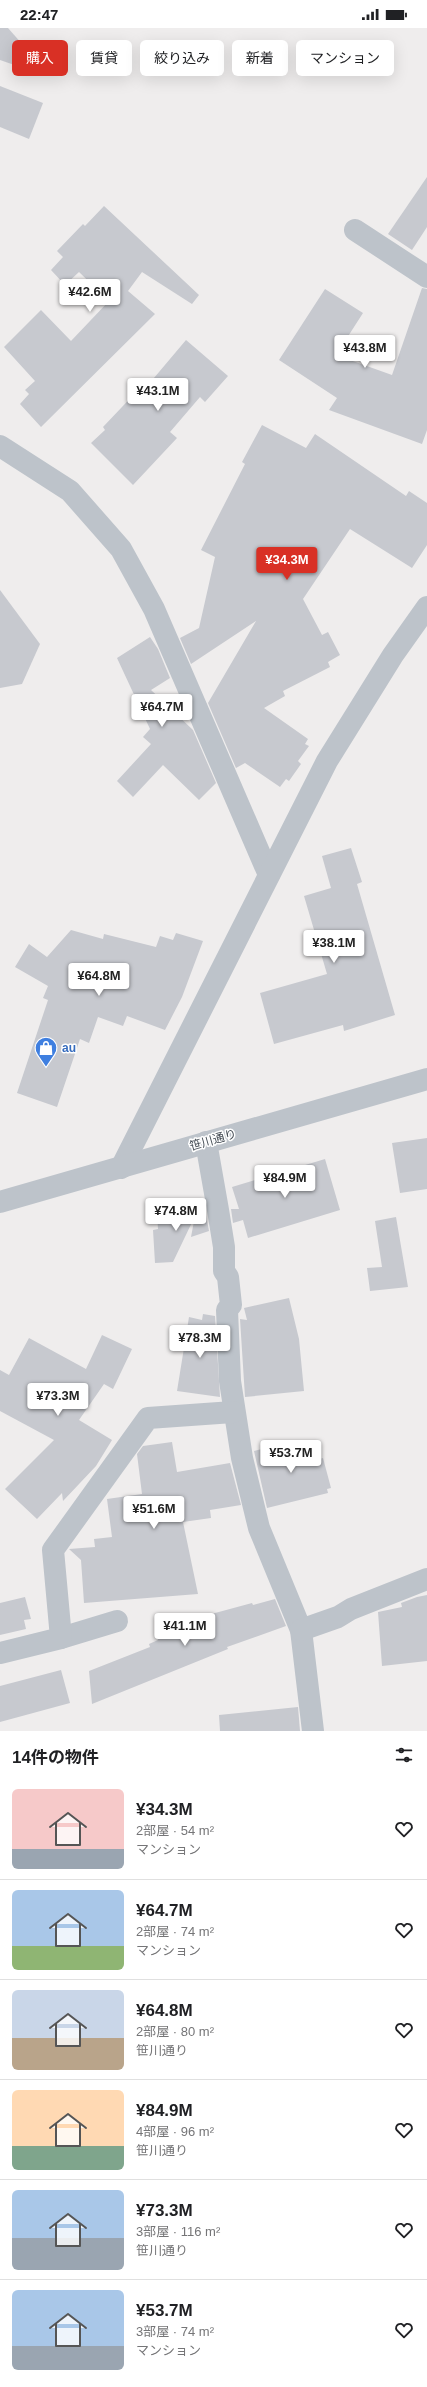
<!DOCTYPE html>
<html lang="ja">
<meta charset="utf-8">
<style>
:root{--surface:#fff;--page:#f6f6f6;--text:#202124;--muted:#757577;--line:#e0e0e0;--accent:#d93025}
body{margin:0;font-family:Helvetica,"Noto Sans JP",sans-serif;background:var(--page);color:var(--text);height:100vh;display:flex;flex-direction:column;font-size:15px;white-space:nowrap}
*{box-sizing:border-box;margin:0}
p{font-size:13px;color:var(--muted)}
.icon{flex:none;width:22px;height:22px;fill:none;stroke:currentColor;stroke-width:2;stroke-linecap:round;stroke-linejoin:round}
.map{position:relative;height:1703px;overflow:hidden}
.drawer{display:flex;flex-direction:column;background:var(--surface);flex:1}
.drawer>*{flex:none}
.banner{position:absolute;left:12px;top:12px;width:403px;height:36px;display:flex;gap:8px}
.price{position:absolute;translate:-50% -34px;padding:0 9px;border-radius:4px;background:#fff;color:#222;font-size:13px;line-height:26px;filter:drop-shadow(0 1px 2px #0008)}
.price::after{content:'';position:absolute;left:50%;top:24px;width:12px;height:9px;margin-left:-6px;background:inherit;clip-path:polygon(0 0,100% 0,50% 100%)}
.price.current{background:var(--accent);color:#fff}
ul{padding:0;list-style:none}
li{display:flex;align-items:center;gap:12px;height:100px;padding:0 12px}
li+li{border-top:1px solid var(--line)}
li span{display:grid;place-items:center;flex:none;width:112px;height:80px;border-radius:6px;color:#555}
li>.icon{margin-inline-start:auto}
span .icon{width:48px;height:48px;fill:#fffc;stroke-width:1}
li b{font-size:17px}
h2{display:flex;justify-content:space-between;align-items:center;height:48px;padding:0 12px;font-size:17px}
.tag{padding:0 14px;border-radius:6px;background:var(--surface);box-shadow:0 4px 16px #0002;font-size:14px;line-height:36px}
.tag.current{background:var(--accent);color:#fff}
.status{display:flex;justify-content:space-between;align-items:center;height:28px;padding:0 20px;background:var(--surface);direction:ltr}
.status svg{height:11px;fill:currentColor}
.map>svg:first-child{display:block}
</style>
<div class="status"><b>22:47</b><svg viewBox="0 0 49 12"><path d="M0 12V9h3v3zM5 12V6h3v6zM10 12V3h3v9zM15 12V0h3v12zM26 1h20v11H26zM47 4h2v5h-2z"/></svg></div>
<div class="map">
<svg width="427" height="1703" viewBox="0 0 427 1703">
<rect width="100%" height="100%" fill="#efeded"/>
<g fill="#c7c9cf">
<path d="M0 0H8L30 25 23 40 0 32Z"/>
<path d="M0 58 43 75 29 111 0 99Z"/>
<path d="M427 149V199L412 222 388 206Z"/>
<path d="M104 178 199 267 192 276 142 244 128 263 155 286 41 399 20 376 29 366 25 362 35 353 4 319 41 282 71 313 109 273 79 244 65 257 51 242 63 229 57 223 83 196 85 198Z"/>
<path d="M422 260 427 261V402L422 416 329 382 337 370 279 332 325 261 363 285 336 327 392 347Z"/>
<path d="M186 312 228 348 205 374 200 369 170 404 177 410 133 457 91 415 105 402 103 399 140 360 143 363Z"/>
<path d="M262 397 306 420 315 406 406 468 409 463 427 475V517L412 540 350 501 303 571 322 607 328 604 340 627 328 634 330 639 283 663 285 668 264 680 308 711 305 716 309 718 298 733 301 736 289 753 286 751 280 759 245 735 236 740 208 675 256 593 191 636 180 610 199 600 215 529 201 522 245 436 242 434Z"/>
<path d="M0 562 40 616 22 656 0 660Z"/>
<path d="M150 609 158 621 170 650 151 662 193 702 216 755 199 772 163 737 133 769 117 753 151 716 143 709 150 701 117 630Z"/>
<path d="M351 820 362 854 357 856 395 987 344 1003 343 997 274 1016 260 965 327 946 304 868 331 860 322 828Z"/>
<path d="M71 902 103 911 104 906 156 919 160 908 173 912 176 905 203 913 182 969 165 1002 127 988 123 998 98 989 89 1015 80 1011 57 1079 17 1065 48 972 43 970 48 958 15 939 29 916 47 929Z"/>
<path d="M427 1110V1161L400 1165 392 1115Z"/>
<path d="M325 1131 340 1182 248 1210 243 1192 233 1195 231 1181H239L232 1159Z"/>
<path d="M205 1182 209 1203 191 1209 195 1188 173 1234 155 1235 153 1202 158 1201 157 1185Z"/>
<path d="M396 1189 408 1259 370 1263 367 1240 382 1239 375 1193Z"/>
<path d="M289 1270 299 1311 304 1363 245 1369 240 1291 247 1292 244 1280Z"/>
<path d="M203 1286 215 1288 220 1369 177 1363 189 1289 202 1292Z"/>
<path d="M102 1307 132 1321 113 1361 104 1356 79 1392 112 1412 96 1438 63 1473 62 1465 37 1491 5 1461 54 1412 0 1383V1342L9 1347 29 1310 86 1341Z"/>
<path d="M297 1412 299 1419 308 1417 312 1433 323 1430 331 1460 327 1461 328 1465 267 1480 254 1423Z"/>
<path d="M172 1414 177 1444 230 1435 241 1477 210 1482 211 1490 183 1494 198 1566 84 1575 81 1532 69 1521 95 1519 94 1511 112 1509 107 1471 142 1466 137 1426 143 1418Z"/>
<path d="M427 1567V1633L382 1638 378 1584 402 1579 401 1575 417 1569Z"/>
<path d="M25 1569 31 1591 24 1592 26 1601 0 1607V1575Z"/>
<path d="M275 1571 286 1598 227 1619 228 1621 92 1676 89 1643 150 1619 149 1616 158 1612 156 1601 252 1575 253 1577Z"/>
<path d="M61 1642 70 1675 0 1694V1658Z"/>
<path d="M298 1679 300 1703H220L219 1687Z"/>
</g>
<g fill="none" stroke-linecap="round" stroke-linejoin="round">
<g stroke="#bdc3ca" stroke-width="22">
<path d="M355 202 427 249"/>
<path d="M0 418 70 463 121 521 154 581 269 847"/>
<path d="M206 1114 218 1182 224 1219V1243L228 1249 231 1277 227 1282 230 1353 242 1430 259 1500 301 1602 313 1703"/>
<path d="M121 1140 327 733 393 627 427 579"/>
<path d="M0 1174 427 1051"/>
<path d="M301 1602 338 1589 351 1581 427 1551"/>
<path d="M61 1610 117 1593"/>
<path d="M0 1625 61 1610 53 1522 148 1390 233 1384"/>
</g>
</g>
<defs>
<g id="shop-pin" transform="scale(1.15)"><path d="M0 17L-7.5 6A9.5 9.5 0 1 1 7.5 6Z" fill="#3f7fe0" stroke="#fff"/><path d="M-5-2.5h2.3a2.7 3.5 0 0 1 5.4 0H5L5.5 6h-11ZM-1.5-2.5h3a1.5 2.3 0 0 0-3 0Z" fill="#fff"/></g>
</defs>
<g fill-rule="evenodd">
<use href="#shop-pin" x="46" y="1020"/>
</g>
<g text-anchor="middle" stroke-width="3" stroke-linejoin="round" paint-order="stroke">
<g font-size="12" font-weight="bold" fill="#366cbe" stroke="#fff" text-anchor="start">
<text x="62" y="1024">au</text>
</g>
<g font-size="12" fill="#474f57" stroke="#fff">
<text transform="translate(213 1112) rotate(-16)" y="4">笹川通り</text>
</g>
</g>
</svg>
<b class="price" style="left:90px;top:285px">¥42.6M</b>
<b class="price" style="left:365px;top:341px">¥43.8M</b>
<b class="price" style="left:158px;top:384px">¥43.1M</b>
<b class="price current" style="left:287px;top:553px">¥34.3M</b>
<b class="price" style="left:162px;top:700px">¥64.7M</b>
<b class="price" style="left:334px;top:936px">¥38.1M</b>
<b class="price" style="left:99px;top:969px">¥64.8M</b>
<b class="price" style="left:285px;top:1171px">¥84.9M</b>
<b class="price" style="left:176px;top:1204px">¥74.8M</b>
<b class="price" style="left:200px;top:1331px">¥78.3M</b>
<b class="price" style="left:58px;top:1389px">¥73.3M</b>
<b class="price" style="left:291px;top:1446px">¥53.7M</b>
<b class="price" style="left:154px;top:1502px">¥51.6M</b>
<b class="price" style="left:185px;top:1619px">¥41.1M</b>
<div class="banner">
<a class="tag current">購入</a>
<a class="tag">賃貸</a>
<a class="tag">絞り込み</a>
<a class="tag">新着</a>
<a class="tag">マンション</a>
</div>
</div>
<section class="drawer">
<h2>14件の物件<svg class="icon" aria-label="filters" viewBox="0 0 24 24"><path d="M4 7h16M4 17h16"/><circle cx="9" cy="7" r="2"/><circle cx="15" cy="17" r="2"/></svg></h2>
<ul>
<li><span style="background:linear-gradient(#f6c9c9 75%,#9aa5b1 0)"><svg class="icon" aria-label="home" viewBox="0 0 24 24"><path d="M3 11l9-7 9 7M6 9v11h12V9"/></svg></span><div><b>¥34.3M</b><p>2部屋 · 54 m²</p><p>マンション</p></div><svg class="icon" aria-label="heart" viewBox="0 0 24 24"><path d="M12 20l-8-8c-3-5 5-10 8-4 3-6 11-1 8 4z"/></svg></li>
<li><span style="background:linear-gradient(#a9c7e8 70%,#8fb573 0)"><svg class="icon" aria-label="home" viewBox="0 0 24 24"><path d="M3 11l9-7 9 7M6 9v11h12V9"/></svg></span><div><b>¥64.7M</b><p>2部屋 · 74 m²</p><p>マンション</p></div><svg class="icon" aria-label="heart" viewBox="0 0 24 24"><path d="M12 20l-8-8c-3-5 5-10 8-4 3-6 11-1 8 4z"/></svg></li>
<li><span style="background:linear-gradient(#c9d6e8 60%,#b9a48a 0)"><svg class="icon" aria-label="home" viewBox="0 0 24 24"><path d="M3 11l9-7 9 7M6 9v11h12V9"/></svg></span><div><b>¥64.8M</b><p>2部屋 · 80 m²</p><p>笹川通り</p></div><svg class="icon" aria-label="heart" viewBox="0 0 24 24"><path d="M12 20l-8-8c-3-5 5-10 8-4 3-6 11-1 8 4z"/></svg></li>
<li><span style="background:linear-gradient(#ffd9b3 70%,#7fa58c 0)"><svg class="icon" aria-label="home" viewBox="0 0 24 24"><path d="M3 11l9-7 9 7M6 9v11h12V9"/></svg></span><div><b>¥84.9M</b><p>4部屋 · 96 m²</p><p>笹川通り</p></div><svg class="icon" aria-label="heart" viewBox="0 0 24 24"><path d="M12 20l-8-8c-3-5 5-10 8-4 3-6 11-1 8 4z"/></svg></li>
<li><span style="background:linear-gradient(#a9c7e8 60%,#9aa5b1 0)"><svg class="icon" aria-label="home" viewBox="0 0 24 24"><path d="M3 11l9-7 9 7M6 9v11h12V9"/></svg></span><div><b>¥73.3M</b><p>3部屋 · 116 m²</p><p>笹川通り</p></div><svg class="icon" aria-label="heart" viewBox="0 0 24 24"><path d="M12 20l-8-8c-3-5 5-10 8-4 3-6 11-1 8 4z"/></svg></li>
<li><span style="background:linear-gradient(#a9c7e8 70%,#9aa5b1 0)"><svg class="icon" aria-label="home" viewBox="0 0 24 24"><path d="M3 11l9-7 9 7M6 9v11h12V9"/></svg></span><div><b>¥53.7M</b><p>3部屋 · 74 m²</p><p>マンション</p></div><svg class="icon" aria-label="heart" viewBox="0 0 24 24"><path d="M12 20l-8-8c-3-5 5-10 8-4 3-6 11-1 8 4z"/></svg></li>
</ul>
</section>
